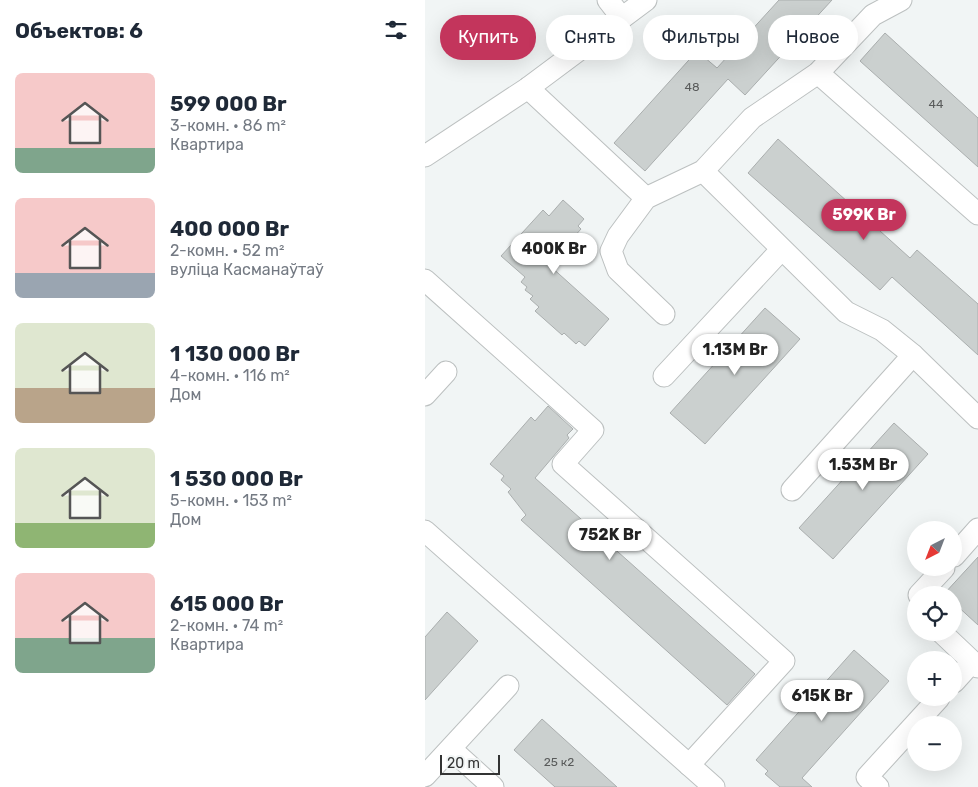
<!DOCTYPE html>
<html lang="ru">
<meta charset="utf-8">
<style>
:root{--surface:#fff;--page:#f2f2f3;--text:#1f2937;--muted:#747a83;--accent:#c3355c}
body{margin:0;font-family:Rubik,sans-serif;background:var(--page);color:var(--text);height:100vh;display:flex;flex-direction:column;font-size:19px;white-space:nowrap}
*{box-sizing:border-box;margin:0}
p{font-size:16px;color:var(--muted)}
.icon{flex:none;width:28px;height:28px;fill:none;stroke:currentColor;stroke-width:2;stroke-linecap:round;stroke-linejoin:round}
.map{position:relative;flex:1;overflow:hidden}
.side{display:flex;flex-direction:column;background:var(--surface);width:425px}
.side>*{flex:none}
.banner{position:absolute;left:15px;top:15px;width:462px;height:45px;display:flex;gap:10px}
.needle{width:32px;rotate:222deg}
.buttons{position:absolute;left:482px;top:521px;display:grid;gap:10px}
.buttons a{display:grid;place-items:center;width:55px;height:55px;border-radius:50%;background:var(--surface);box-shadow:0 5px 20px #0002;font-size:25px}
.scale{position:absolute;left:15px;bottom:12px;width:60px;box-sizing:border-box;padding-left:5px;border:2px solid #333434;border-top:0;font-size:14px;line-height:18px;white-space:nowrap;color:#333434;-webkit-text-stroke:4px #f1f5f5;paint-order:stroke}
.price{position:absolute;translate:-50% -42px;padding:0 11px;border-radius:18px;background:#fff;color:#222;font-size:16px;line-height:32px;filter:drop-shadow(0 1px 2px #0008)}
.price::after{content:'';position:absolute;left:50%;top:30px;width:15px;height:11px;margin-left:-8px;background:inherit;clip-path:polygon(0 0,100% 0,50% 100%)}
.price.on{background:var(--accent);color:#fff}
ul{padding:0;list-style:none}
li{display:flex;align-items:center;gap:15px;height:125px;padding:0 15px}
li span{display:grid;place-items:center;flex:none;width:140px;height:100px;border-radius:8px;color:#555}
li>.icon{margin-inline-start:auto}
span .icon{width:60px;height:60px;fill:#fffc;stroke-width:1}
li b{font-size:21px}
h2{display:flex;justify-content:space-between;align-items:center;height:60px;padding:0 15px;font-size:21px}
.chip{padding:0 18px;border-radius:22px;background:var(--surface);box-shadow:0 5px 20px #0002;font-size:18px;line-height:45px}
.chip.on{background:var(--accent);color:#fff}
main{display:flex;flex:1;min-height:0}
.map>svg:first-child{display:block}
</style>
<main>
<section class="side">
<h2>Объектов: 6<svg class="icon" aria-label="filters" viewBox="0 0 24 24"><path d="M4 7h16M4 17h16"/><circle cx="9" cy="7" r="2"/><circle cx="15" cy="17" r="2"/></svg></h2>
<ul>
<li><span style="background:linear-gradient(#f6c9c9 75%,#7fa58c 0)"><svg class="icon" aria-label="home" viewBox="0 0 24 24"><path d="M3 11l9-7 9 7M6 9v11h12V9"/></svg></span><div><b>599 000 Br</b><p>3-комн. · 86 m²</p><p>Квартира</p></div></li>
<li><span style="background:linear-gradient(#f6c9c9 75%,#9aa5b1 0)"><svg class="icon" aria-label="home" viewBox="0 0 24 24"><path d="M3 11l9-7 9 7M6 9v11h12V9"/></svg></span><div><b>400 000 Br</b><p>2-комн. · 52 m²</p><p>вуліца Касманаўтаў</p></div></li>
<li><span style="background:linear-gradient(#dfe7d0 65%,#b9a48a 0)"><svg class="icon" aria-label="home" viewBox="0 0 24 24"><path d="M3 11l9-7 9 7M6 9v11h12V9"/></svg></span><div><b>1 130 000 Br</b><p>4-комн. · 116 m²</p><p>Дом</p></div></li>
<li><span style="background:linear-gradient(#dfe7d0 75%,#8fb573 0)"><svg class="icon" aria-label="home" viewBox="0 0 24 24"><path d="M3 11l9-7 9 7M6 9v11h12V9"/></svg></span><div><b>1 530 000 Br</b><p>5-комн. · 153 m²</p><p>Дом</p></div></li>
<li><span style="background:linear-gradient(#f6c9c9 65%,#7fa58c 0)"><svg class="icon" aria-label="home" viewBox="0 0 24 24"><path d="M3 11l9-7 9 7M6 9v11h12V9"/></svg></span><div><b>615 000 Br</b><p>2-комн. · 74 m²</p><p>Квартира</p></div></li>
</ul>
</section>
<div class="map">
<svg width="553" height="787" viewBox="0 0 553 787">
<rect width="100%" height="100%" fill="#f1f5f5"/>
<g fill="#cbd0cf" stroke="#aaaeae">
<path d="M354 0H407L320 95 303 79 220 171 189 143 272 51 292 68Z"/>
<path d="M460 33 553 118V167L435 61Z"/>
<path d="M353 139 485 258 492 250 553 304V355L467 277 455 290 323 173Z"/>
<path d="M138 200 159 219 153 226 156 229 124 265 184 319 160 346 154 341 151 344 139 333 137 335 110 311 114 307 105 299 108 296 100 290 102 287 96 282 100 277 76 256 118 210 124 216Z"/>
<path d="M340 308 375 339 280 444 245 413Z"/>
<path d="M123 406 148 429 142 435 144 438 110 478 330 674 302 705 96 520 101 515 83 492 86 489 76 480 79 476 65 464 106 417 110 421Z"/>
<path d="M469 423 503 454 408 559 374 528Z"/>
<path d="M553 557V625L529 603V595L519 594Z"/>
<path d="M22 612 53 641 0 700V637Z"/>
<path d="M429 650 464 681 377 778 387 787H355L340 774 343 771 331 760Z"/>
<path d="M117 719 192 787H130L89 750Z"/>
</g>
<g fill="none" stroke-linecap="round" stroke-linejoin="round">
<g stroke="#bcc0c0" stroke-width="23">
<g id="minor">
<path d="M183 0 197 18"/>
<path d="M393 73 553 214"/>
<path d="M103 88 221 198"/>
<path d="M0 156 103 88 221 0"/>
<path d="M278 171 421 312 457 330 488 355 553 418"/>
<path d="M0 280 168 430 138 464 359 661 264 765"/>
<path d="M239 314 193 270 186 251 193 236 221 198 278 171 327 118 393 73 448 15 476 0"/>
<path d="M239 376 356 250"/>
<path d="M0 395 21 372"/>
<path d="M367 490 488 355"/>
<path d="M0 531 289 787"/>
<path d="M529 556 553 529"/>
<path d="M494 595 519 568"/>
<path d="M516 632 553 667"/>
<path d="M529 682 547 662"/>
<path d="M26 749 68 787"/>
<path d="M0 776 83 686"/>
<path d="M453 787 442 777 514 698"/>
</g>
</g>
<use href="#minor" stroke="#fff" stroke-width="21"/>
</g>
<g text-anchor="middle" stroke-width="4" stroke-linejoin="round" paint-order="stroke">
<g font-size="12" fill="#595b5b">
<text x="267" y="91">48</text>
<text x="511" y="108">44</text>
<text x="134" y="766">25 к2</text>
</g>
</g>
</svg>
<div class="buttons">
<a><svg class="needle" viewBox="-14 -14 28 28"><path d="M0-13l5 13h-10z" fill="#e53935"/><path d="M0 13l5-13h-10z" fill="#747a83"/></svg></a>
<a><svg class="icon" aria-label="locate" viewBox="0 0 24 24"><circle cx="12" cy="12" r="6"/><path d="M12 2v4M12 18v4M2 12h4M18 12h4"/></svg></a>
<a>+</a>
<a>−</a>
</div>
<div class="scale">20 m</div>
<b class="price on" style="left:439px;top:241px">599K Br</b>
<b class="price" style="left:129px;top:275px">400K Br</b>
<b class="price" style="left:310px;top:376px">1.13M Br</b>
<b class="price" style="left:438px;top:491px">1.53M Br</b>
<b class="price" style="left:185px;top:561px">752K Br</b>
<b class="price" style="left:397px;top:722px">615K Br</b>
<div class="banner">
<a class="chip on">Купить</a>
<a class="chip">Снять</a>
<a class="chip">Фильтры</a>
<a class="chip">Новое</a>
</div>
</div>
</main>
